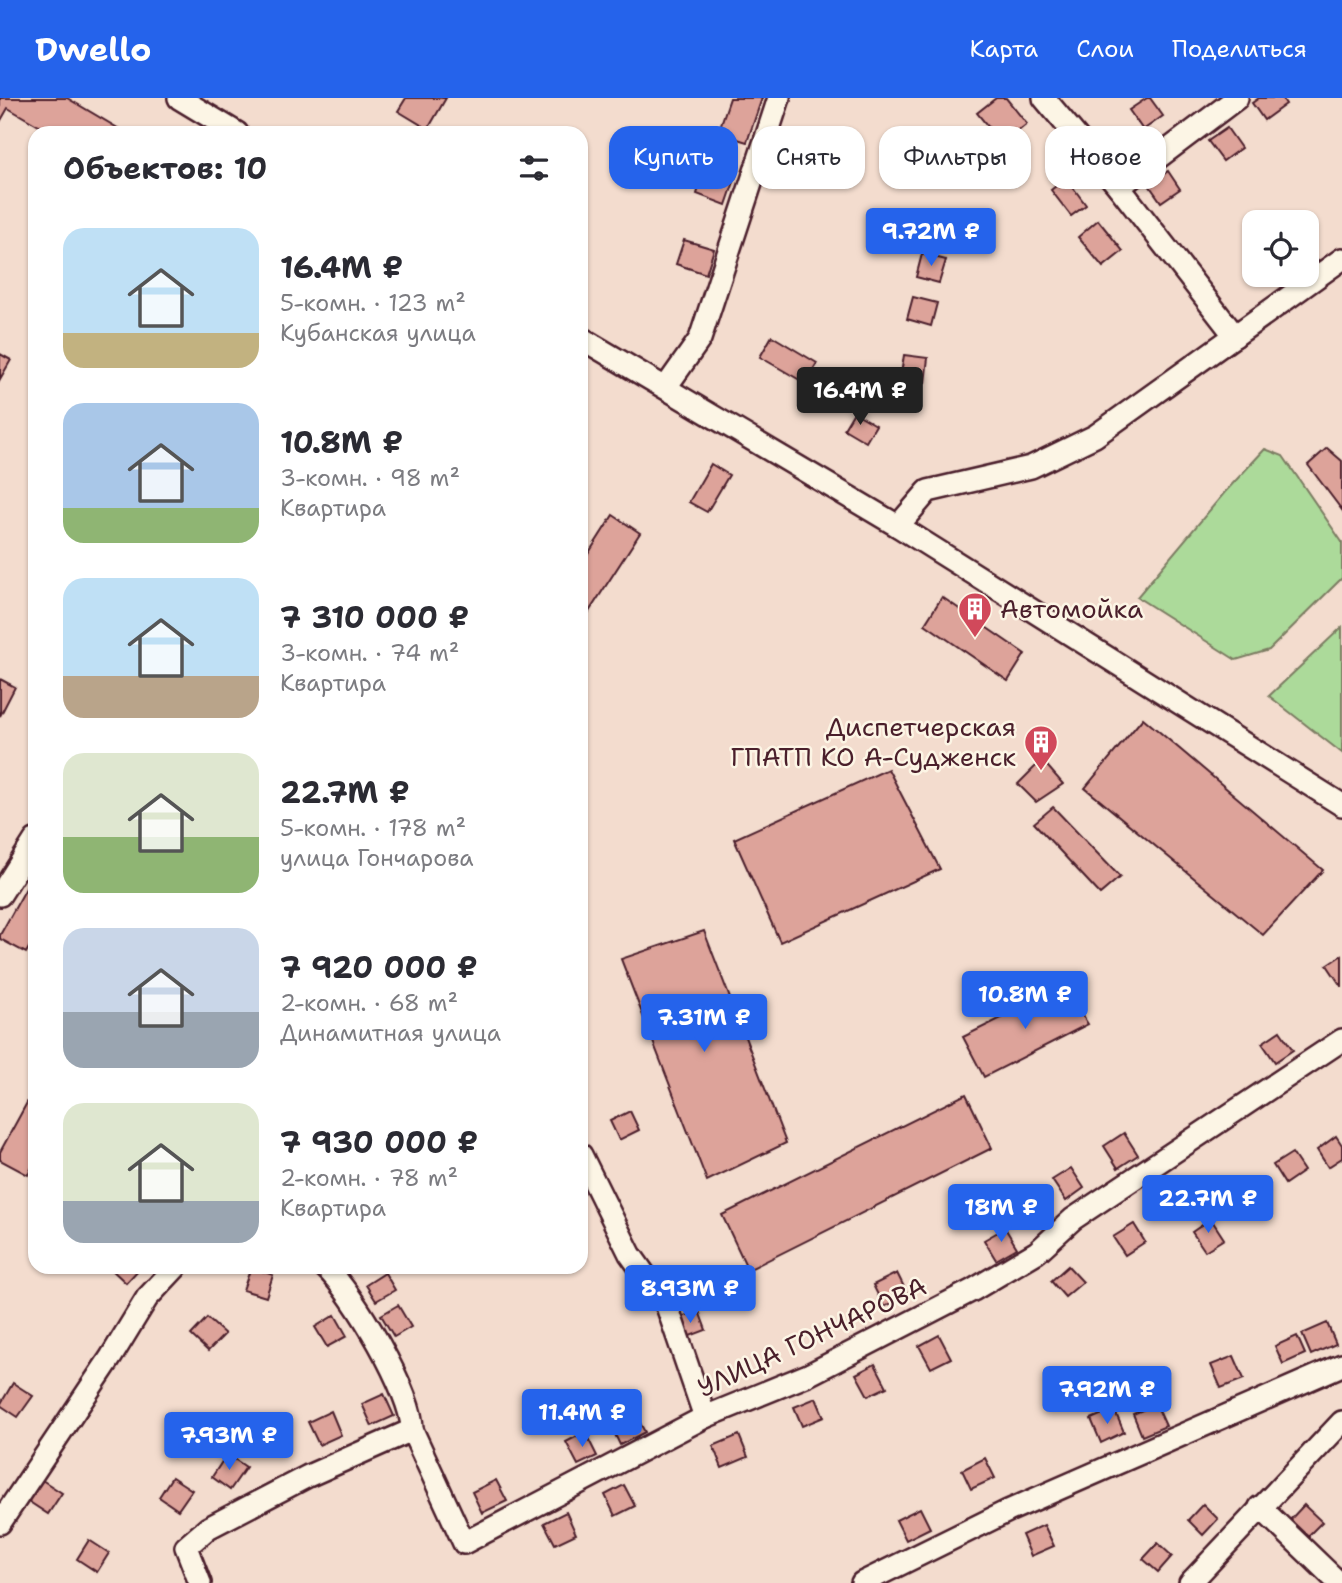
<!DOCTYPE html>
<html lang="ru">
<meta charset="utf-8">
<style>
:root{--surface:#fff;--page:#f7f7f7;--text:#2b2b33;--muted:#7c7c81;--accent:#2563eb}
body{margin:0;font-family:"Shantell Sans",sans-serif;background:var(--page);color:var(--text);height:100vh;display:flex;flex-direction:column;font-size:26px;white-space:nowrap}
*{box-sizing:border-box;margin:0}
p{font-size:23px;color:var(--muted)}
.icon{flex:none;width:38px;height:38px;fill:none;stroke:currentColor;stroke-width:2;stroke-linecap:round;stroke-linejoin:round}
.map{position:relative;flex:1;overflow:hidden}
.side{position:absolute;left:28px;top:28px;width:560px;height:1148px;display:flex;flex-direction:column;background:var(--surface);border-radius:21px;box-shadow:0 2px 5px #0004}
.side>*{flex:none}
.banner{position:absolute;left:609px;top:28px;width:626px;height:63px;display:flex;gap:14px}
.fabs{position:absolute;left:1242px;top:112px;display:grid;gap:14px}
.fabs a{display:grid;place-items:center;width:77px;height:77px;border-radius:14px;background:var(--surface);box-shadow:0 2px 5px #0004;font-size:35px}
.price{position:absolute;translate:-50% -60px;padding:0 16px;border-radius:7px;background:var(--accent);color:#fff;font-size:23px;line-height:46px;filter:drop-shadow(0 2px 4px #0008)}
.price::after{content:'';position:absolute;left:50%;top:42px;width:21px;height:16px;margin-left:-10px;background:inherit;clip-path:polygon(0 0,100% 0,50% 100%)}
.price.active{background:#222;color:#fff}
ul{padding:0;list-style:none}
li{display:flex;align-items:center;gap:21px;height:175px;padding:0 35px}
li span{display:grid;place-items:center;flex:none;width:196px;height:140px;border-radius:21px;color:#555}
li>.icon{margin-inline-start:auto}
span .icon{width:84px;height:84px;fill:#fffc;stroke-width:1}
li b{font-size:30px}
h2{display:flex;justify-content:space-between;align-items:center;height:84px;padding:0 35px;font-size:30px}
.chip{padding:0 24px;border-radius:21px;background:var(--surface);box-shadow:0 2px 5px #0004;font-size:24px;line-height:63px}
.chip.active{background:var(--accent);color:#fff}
header{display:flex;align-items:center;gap:42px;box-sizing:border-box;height:98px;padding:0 35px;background:var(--accent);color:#fff}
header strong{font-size:33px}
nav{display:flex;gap:38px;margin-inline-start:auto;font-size:24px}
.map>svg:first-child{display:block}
</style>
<header>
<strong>Dwello</strong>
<nav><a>Карта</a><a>Слои</a><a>Поделиться</a></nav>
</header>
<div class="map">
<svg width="1342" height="1485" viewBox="0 0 1342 1485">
<rect width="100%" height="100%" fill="#f3dcce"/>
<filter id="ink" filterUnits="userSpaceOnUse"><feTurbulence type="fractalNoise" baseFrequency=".0143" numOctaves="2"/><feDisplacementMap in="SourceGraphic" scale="14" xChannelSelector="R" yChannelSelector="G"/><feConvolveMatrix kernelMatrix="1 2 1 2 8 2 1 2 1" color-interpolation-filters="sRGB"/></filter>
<g filter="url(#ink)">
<g fill="#acda9a" stroke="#7b7c62" stroke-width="2">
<path d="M1265 351 1283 358 1342 444V480L1269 552 1236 562 1137 499 1225 394Z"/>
<path d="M1342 529V655L1269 598Z"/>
</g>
<g fill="#dda39a" stroke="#4a1f2b" stroke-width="2">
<path d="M0 0H67L126 35H51L8 10 0 24Z"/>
<path d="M406 0H446L428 31 398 13Z"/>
<path d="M730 0H762L747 44 718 35Z"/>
<path d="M996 0H1006L1027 26 1002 46 977 15Z"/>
<path d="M1147 0H1150L1163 18 1143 32 1129 12Z"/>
<path d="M1259 0H1282L1286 6 1264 22 1252 5Z"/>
<path d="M1227 30 1241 50 1223 63 1208 43Z"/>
<path d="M706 68 736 78 726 107 697 96Z"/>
<path d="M1168 73 1180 91 1161 104 1149 87Z"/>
<path d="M1066 80 1086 107 1071 118 1051 92Z"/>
<path d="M933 111 958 117 952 139 928 132Z"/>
<path d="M1098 122 1123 153 1103 169 1078 139Z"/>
<path d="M684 142 714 151 706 176 676 166Z"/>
<path d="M922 156 946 162 939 185 916 179Z"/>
<path d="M913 199 937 205 931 228 907 221Z"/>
<path d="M772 238 817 265 805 285 760 259Z"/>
<path d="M0 256 11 262 0 281Z"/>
<path d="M904 257 928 260 925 285 900 282Z"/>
<path d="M854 314 876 327 866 344 844 331Z"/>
<path d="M1327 350 1342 363V412L1308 367Z"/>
<path d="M711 366 729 377 707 414 689 404Z"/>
<path d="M613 417 640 435 581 526V467Z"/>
<path d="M942 499 1025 556 1008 583 925 526Z"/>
<path d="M0 581 15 589 0 618Z"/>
<path d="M1143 620 1323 772 1263 837 1085 690Z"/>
<path d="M1042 662 1063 686 1036 704 1018 686Z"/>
<path d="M888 671 940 771 780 844 734 741Z"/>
<path d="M1053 709 1120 779 1100 796 1034 725Z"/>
<path d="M35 774V839L26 855 0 841V837Z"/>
<path d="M704 833 786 1045 707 1083 621 861Z"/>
<path d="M1342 857V888H1341L1327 867Z"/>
<path d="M1064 889 1088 926 984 979 963 939Z"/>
<path d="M1280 933 1293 952 1275 964 1262 945Z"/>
<path d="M35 990V1063L28 1077 0 1062V1054Z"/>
<path d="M966 996 992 1050 748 1172 722 1117Z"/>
<path d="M630 1013 639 1032 619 1042 610 1023Z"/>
<path d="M1124 1035 1138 1057 1118 1070 1104 1048Z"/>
<path d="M1336 1038 1342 1047V1060L1328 1069 1317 1052Z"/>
<path d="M1292 1055 1304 1073 1285 1086 1273 1067Z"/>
<path d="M1071 1070 1084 1090 1066 1103 1052 1082Z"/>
<path d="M1244 1084 1256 1102 1237 1115 1225 1097Z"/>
<path d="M1211 1121 1224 1141 1205 1153 1192 1134Z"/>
<path d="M1134 1126 1145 1144 1125 1157 1113 1139Z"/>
<path d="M1005 1130 1017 1150 996 1162 984 1142Z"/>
<path d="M1068 1168 1083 1184 1065 1199 1051 1183Z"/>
<path d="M109 1169H141L126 1185Z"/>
<path d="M251 1169 273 1177 266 1199 243 1192Z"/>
<path d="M385 1175 395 1192 376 1203 366 1187Z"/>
<path d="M897 1175 908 1197 884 1209 873 1187Z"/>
<path d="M398 1207 411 1229 394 1239 381 1217Z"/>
<path d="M699 1213 706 1232 682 1241 675 1221Z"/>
<path d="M335 1217 347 1238 327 1249 315 1229Z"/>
<path d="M207 1220 225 1236 208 1253 191 1237Z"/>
<path d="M1327 1225 1336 1246 1311 1257 1302 1236Z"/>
<path d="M939 1237 951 1260 931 1270 919 1248Z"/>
<path d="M1297 1238 1305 1256 1283 1266 1275 1248Z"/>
<path d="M1234 1258 1244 1281 1221 1290 1211 1267Z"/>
<path d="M875 1266 887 1289 868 1298 856 1276Z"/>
<path d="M13 1285 33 1298 18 1319 0 1307Z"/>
<path d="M384 1296 394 1318 372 1328 362 1306Z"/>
<path d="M816 1300 824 1319 802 1328 794 1309Z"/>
<path d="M1156 1306 1166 1328 1142 1338 1133 1316Z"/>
<path d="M1114 1311 1124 1334 1101 1345 1091 1321Z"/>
<path d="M331 1313 341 1337 319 1347 308 1324Z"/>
<path d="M635 1316 645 1334 620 1347 611 1328Z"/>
<path d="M585 1334 597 1358 578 1367 566 1344Z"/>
<path d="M739 1337 748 1359 722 1370 713 1348Z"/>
<path d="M227 1356 246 1369 230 1392 212 1379Z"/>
<path d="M985 1360 995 1380 971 1391 962 1372Z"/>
<path d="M172 1379 192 1392 178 1412 159 1399Z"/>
<path d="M42 1382 62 1395 48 1416 28 1403Z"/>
<path d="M496 1382 507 1403 482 1415 472 1394Z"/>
<path d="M624 1387 635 1408 615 1418 605 1397Z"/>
<path d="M1203 1406 1218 1421 1203 1437 1188 1422Z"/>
<path d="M1304 1407 1322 1424 1305 1441 1288 1424Z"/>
<path d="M920 1410 930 1430 906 1442 896 1422Z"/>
<path d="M566 1414 576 1436 555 1446 544 1425Z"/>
<path d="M1044 1427 1054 1448 1031 1458 1022 1437Z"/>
<path d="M89 1442 109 1455 97 1474 77 1461Z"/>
<path d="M1158 1445 1172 1458 1158 1474 1143 1461Z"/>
</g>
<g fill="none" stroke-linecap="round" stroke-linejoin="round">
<g stroke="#4a1f2b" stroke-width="26">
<g id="minor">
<path d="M179 0 237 35"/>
<path d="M1044 0 1119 89 1235 238"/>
<path d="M1119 89 1237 0"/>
<path d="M581 240 898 428 1342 707"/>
<path d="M666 289 700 241 779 0"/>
<path d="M898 428 928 393 1031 369 1095 338 1342 161"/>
<path d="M0 797 35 742"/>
<path d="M581 1057 630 1156 667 1208 705 1319"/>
<path d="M412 1332 464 1445 705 1319 808 1277 973 1192 1037 1154 1073 1121 1342 942"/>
<path d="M1260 1409 1339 1485"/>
<path d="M0 1425 111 1259 147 1200 176 1169"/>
<path d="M200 1485 186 1449 208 1430 308 1378 412 1332C413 1296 352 1193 325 1169"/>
<path d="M862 1485 1008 1413 1342 1267"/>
<path d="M1190 1485 1342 1324"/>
</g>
</g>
<use href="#minor" stroke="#fcf5e5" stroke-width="21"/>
</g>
</g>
<defs>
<g id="building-pin" transform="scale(1.75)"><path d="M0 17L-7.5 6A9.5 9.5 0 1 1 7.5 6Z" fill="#d1495b" stroke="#fcf5e5"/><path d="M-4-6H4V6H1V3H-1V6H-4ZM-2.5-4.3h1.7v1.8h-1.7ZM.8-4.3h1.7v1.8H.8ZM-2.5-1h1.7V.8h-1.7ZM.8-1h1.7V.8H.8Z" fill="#fff"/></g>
</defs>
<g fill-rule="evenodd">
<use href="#building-pin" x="975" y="511"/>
<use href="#building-pin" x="1041" y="644"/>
</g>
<g text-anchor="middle" stroke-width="5" stroke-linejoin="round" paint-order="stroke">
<g font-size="26" fill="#4a1f2b" stroke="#fcf5e5" text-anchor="start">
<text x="1000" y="520">Автомойка</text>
<text x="1016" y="638" text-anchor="end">Диспетчерская<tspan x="1016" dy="30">ГПАТП КО А-Судженск</tspan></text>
</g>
<g font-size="26" fill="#4a1f2b" stroke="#fcf5e5">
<text transform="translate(812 1239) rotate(-25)" y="9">УЛИЦА ГОНЧАРОВА</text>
</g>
</g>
</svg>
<div class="fabs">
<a><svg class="icon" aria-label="locate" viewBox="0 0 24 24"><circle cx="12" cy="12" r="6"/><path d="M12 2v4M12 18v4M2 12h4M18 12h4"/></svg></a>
</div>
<b class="price" style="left:931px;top:170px">9.72M ₽</b>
<b class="price active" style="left:860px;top:329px">16.4M ₽</b>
<b class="price" style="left:1025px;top:933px">10.8M ₽</b>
<b class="price" style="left:704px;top:956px">7.31M ₽</b>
<b class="price" style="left:1208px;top:1137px">22.7M ₽</b>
<b class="price" style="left:1001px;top:1146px">18M ₽</b>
<b class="price" style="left:690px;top:1227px">8.93M ₽</b>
<b class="price" style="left:1107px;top:1328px">7.92M ₽</b>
<b class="price" style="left:582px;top:1351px">11.4M ₽</b>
<b class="price" style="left:229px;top:1374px">7.93M ₽</b>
<div class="banner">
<a class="chip active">Купить</a>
<a class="chip">Снять</a>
<a class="chip">Фильтры</a>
<a class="chip">Новое</a>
</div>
<section class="side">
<h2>Объектов: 10<svg class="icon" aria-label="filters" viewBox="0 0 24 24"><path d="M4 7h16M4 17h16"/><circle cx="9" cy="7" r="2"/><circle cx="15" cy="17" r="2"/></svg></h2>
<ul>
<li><span style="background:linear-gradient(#bfe0f5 75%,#c2b280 0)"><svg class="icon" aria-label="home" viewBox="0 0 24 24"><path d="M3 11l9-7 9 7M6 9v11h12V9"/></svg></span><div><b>16.4M ₽</b><p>5-комн. · 123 m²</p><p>Кубанская улица</p></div></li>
<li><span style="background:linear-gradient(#a9c7e8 75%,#8fb573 0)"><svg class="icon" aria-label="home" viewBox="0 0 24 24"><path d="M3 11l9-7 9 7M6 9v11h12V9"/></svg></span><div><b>10.8M ₽</b><p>3-комн. · 98 m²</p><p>Квартира</p></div></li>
<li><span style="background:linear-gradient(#bfe0f5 70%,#b9a48a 0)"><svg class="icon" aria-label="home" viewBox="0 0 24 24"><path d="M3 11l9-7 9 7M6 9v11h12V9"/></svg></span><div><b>7 310 000 ₽</b><p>3-комн. · 74 m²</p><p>Квартира</p></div></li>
<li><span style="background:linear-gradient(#dfe7d0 60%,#8fb573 0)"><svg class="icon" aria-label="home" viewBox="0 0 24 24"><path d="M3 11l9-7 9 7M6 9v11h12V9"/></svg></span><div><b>22.7M ₽</b><p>5-комн. · 178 m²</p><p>улица Гончарова</p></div></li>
<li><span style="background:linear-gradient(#c9d6e8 60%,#9aa5b1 0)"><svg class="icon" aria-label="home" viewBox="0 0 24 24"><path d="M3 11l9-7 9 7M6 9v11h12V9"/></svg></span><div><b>7 920 000 ₽</b><p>2-комн. · 68 m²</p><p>Динамитная улица</p></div></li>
<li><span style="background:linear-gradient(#dfe7d0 70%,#9aa5b1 0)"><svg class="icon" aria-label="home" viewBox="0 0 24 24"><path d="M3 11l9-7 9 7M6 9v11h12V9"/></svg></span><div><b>7 930 000 ₽</b><p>2-комн. · 78 m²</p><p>Квартира</p></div></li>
</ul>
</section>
</div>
